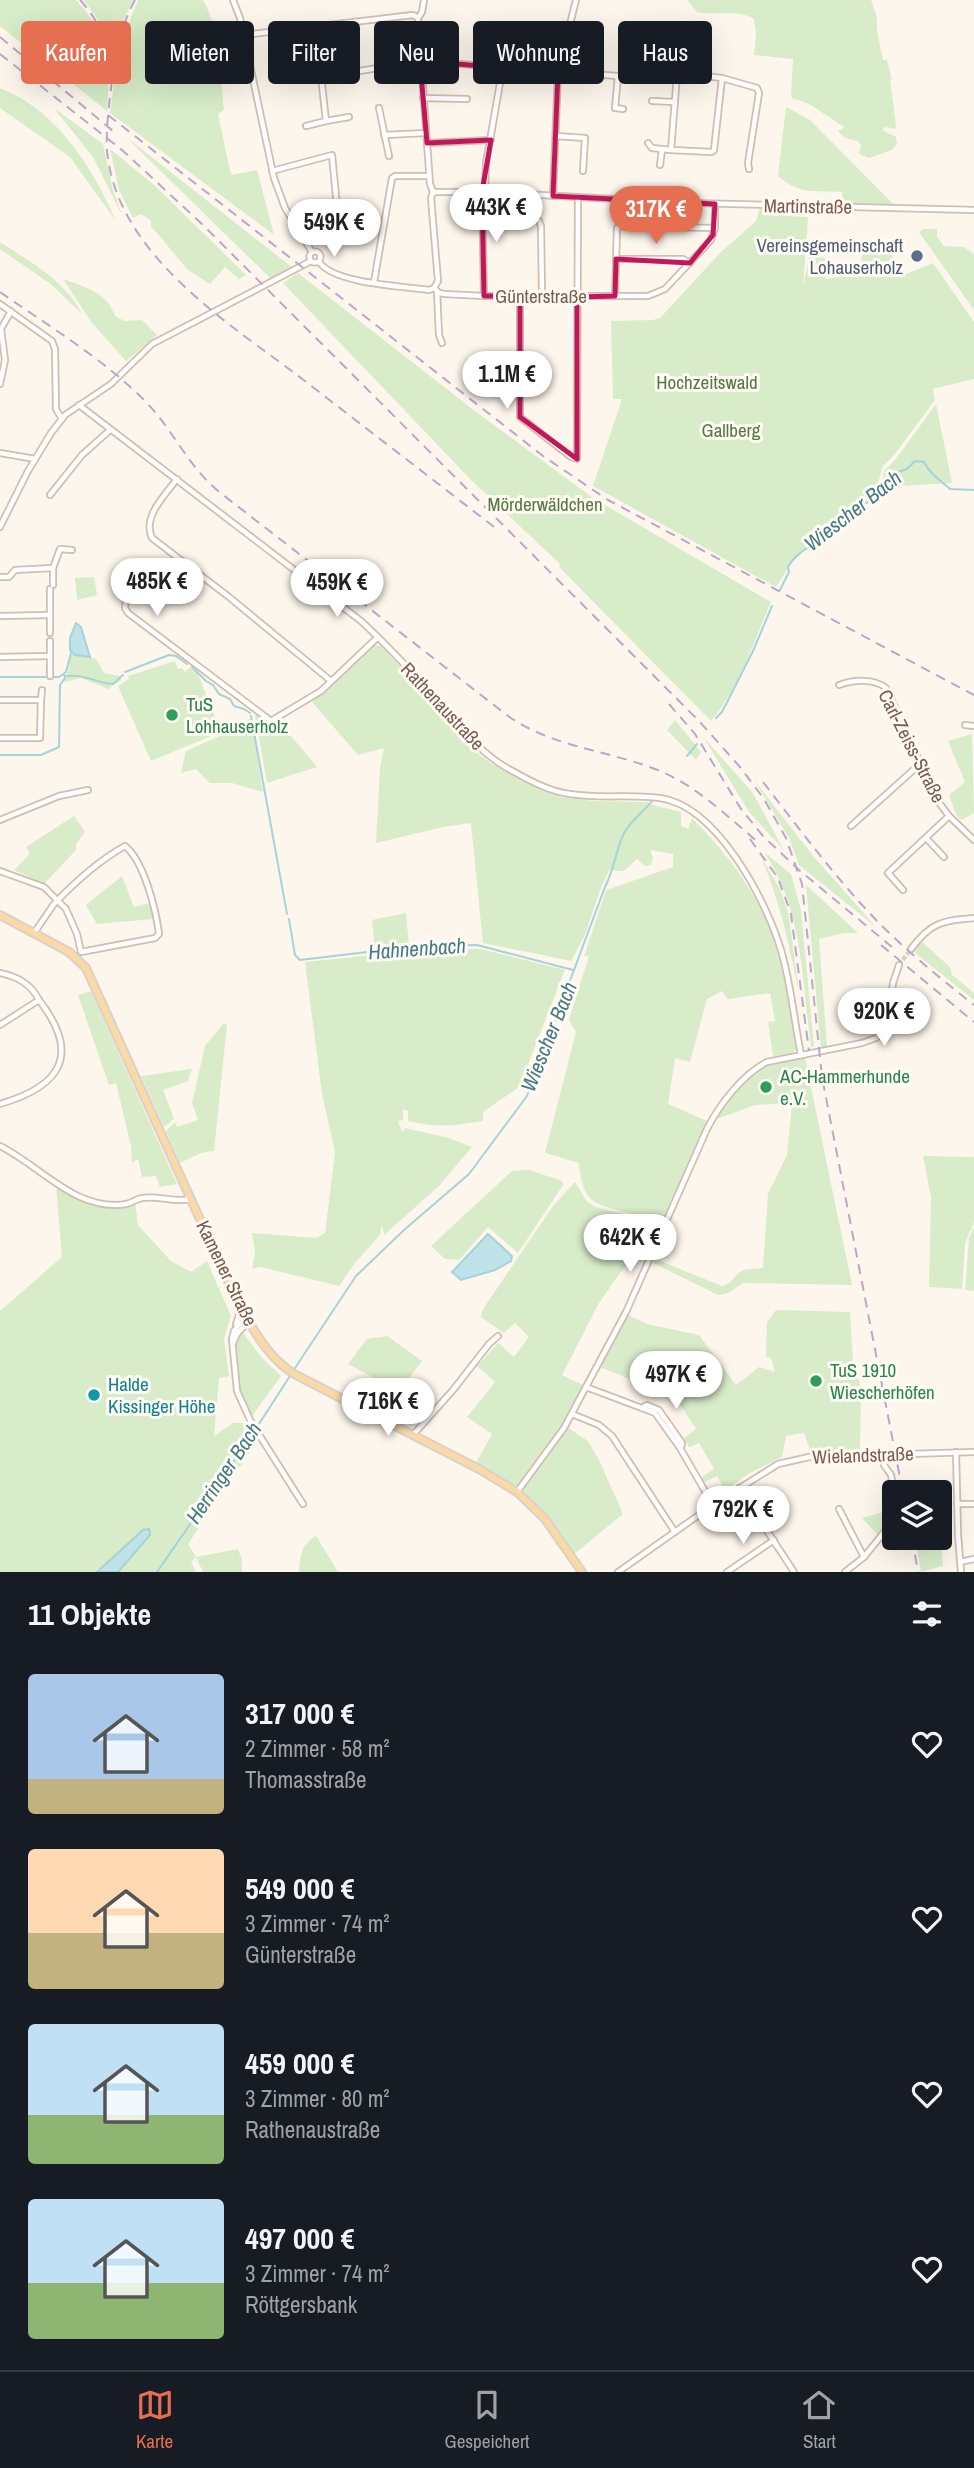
<!DOCTYPE html>
<html lang="de">
<meta charset="utf-8">
<style>
:root{--surface:#171b24;--page:#242831;--text:#f1f3f6;--muted:#9ea1a6;--line:#363941;--accent:#e76f51}
body{margin:0;font-family:"Archivo Narrow",sans-serif;background:var(--page);color:var(--text);height:100vh;display:flex;flex-direction:column;font-size:26px;white-space:nowrap}
*{box-sizing:border-box;margin:0}
p{font-size:23px;color:var(--muted)}
.icon{flex:none;width:38px;height:38px;fill:none;stroke:currentColor;stroke-width:2;stroke-linecap:round;stroke-linejoin:round}
.map{position:relative;height:1572px;overflow:hidden}
.details{display:flex;flex-direction:column;background:var(--surface);flex:1}
.details>*{flex:none}
.banner{position:absolute;left:21px;top:21px;width:933px;height:63px;display:flex;gap:14px}
.buttons{position:absolute;left:882px;top:1480px;display:grid;gap:14px}
.buttons a{display:grid;place-items:center;width:70px;height:70px;border-radius:7px;background:var(--surface);box-shadow:0 7px 28px #0002;font-size:35px}
.price{position:absolute;translate:-50% -60px;padding:0 16px;border-radius:24px;background:#fff;color:#222;font-size:23px;line-height:46px;filter:drop-shadow(0 2px 4px #0008)}
.price::after{content:'';position:absolute;left:50%;top:42px;width:21px;height:16px;margin-left:-10px;background:inherit;clip-path:polygon(0 0,100% 0,50% 100%)}
.price.active{background:var(--accent);color:#fff}
ul{padding:0;list-style:none}
li{display:flex;align-items:center;gap:21px;height:175px;padding:0 28px}
li span{display:grid;place-items:center;flex:none;width:196px;height:140px;border-radius:7px;color:#555}
li>.icon{margin-inline-start:auto}
span .icon{width:84px;height:84px;fill:#fffc;stroke-width:1}
li b{font-size:30px}
h2{display:flex;justify-content:space-between;align-items:center;height:84px;padding:0 28px;font-size:30px}
.chip{padding:0 24px;border-radius:7px;background:var(--surface);box-shadow:0 7px 28px #0002;font-size:24px;line-height:63px}
.chip.active{background:var(--accent);color:#fff}
.menu{display:flex;justify-content:space-around;align-items:center;height:98px;border-top:2px solid var(--line);background:var(--surface);font-size:19px;color:var(--muted)}
.menu a{display:grid;justify-items:center;gap:4px}
.menu .active{color:var(--accent)}
.map>svg:first-child{display:block}
</style>
<div class="map">
<svg width="974" height="1572" viewBox="0 0 974 1572">
<rect width="100%" height="100%" fill="#fdf6ec"/>
<g fill="#d8ecc9">
<path d="M0 0H76C107 31 111 70 107 111L0 26Z"/>
<path d="M83 0H133L119 30 112 59C107 36 99 17 83 0Z"/>
<path d="M138 0H203C221 31 220 75 224 110L218 114 231 175 257 170 274 235 110 113 120 44Z"/>
<path d="M687 0H871L877 17V31L883 60H887L892 80 890 79 896 126 895 129 886 127 882 130 896 137 897 144 892 150 869 158 859 154 861 146 858 141C849 139 843 139 838 130L843 129 844 126C827 118 813 102 793 99L791 95 793 59 754 55 756 34 754 19C738 9 716 16 697 12Z"/>
<path d="M0 88C58 111 92 167 116 221L70 157 0 108Z"/>
<path d="M786 107 810 120 893 204 843 203 842 192C817 191 797 194 778 176Z"/>
<path d="M54 108 103 144 113 190 122 215 93 157Z"/>
<path d="M126 137 293 268 271 279Z"/>
<path d="M110 149 153 184 246 275 239 279 225 267 210 284 188 270 151 226V221L141 214 133 218 119 190Z"/>
<path d="M760 208H764V215L808 217 803 288 809 256 825 258 826 279 861 274 862 250 886 243 901 276 933 263 974 322V379L933 389 935 400 895 454 883 466 878 483 875 486 878 493 797 554 776 587 593 486 622 399H613L611 321 653 320 660 318 720 253 756 221Z"/>
<path d="M923 229H937V237L944 246 964 247 974 254V310L919 232Z"/>
<path d="M0 242C30 262 66 281 82 314L52 285 0 249Z"/>
<path d="M298 273 471 408 593 498 771 602C755 640 738 689 711 721L559 567 560 564 472 481 283 283Z"/>
<path d="M63 279C85 287 107 292 115 316L124 321 142 320 157 335 126 361 92 323Z"/>
<path d="M936 404 952 483 881 487 884 471 895 460Z"/>
<path d="M94 577 97 595 77 600 75 578Z"/>
<path d="M374 645 381 646 448 717 449 723 473 750 492 764 543 790 562 797 594 801 648 802 653 805 681 812V826L688 829 692 818C726 852 756 891 773 937 785 973 790 1011 797 1048L792 1053 773 1056 768 1022 775 1021 770 993 728 999 722 991 707 999 690 1062 675 1058 668 1104 707 1121 664 1220C648 1217 603 1209 592 1200 582 1191 580 1175 579 1163L545 1153 576 1032 569 1020 589 956H584L606 890 673 867V854L650 850 653 857 651 865 645 866 637 859C626 868 627 875 610 869L602 885 584 937 571 961 483 943 471 823 443 827 376 843 380 768 384 748 358 755 312 702Z"/>
<path d="M70 654 96 659 104 673 120 676 121 680 108 689 81 678 64 682 68 672Z"/>
<path d="M175 661 178 669 182 668 185 672 190 667 198 674 221 732 151 761 118 686 129 679 128 676Z"/>
<path d="M261 714 269 722H279L317 767 267 783 255 715Z"/>
<path d="M251 718 263 792 232 783H210L196 769 181 773 186 751 235 729Z"/>
<path d="M675 720 701 752 696 760 667 730Z"/>
<path d="M972 734 974 813 961 820 956 814 949 795 965 782 948 741Z"/>
<path d="M704 738 753 793 783 849 749 812Z"/>
<path d="M754 780 814 857 876 927 799 865 789 838Z"/>
<path d="M74 816 85 832 76 844V850L44 884 14 870 30 854 26 847Z"/>
<path d="M764 852 791 874 801 910 814 1046 811 1047C802 981 803 909 764 852Z"/>
<path d="M761 857 780 889 789 916 799 992C789 946 780 901 761 857Z"/>
<path d="M122 876 134 907 150 903 154 919 97 924 86 905Z"/>
<path d="M806 885 858 933H844L819 939 827 1047 821 1048Z"/>
<path d="M406 913 409 946 375 950 372 920Z"/>
<path d="M921 941 951 968V974L974 993V1000L914 952Z"/>
<path d="M435 949H481L565 970 519 1087 483 1112V1121C453 1126 437 1128 408 1121V1111L403 1109V1120L398 1121 402 1132 405 1128 449 1138 472 1147 439 1186 384 1235 382 1224 380 1235 355 1263 339 1286 261 1267 252 1269 255 1251 252 1233 317 1238 325 1233 335 1152 322 1094 305 962Z"/>
<path d="M91 991 177 1184 160 1187 156 1176 142 1177 138 1159 132 1163 131 1146 116 1083 109 1085 78 995Z"/>
<path d="M223 1024H227L214 1151 201 1153 180 1163 166 1131 175 1122 177 1127 198 1120 192 1103 205 1046Z"/>
<path d="M805 1058 852 1285 743 1283 728 1293 718 1295 653 1263 655 1259 722 1286C736 1281 731 1278 740 1272 745 1268 756 1269 763 1268L768 1194 787 1155 792 1103 755 1105 717 1119C725 1099 747 1075 766 1065 777 1060 793 1060 805 1058Z"/>
<path d="M192 1069 188 1081 163 1090 174 1119 164 1127 141 1076Z"/>
<path d="M923 1156 974 1157V1222L965 1243 962 1289 929 1287 931 1197Z"/>
<path d="M529 1170 562 1181 563 1185 518 1253 488 1227 459 1260 445 1259 431 1246 512 1171Z"/>
<path d="M575 1182 587 1202 596 1207 661 1224 646 1261 629 1260 599 1303 562 1375 583 1385 565 1422 516 1490 476 1463 492 1434 467 1417 495 1382 477 1366 498 1343 514 1357 529 1337 515 1323 504 1333 481 1317 483 1309 553 1206Z"/>
<path d="M56 1185C85 1204 102 1204 135 1202L138 1225 171 1261 191 1272 207 1261 231 1316 224 1339 229 1376 219 1378 214 1436 233 1423H245L252 1429 256 1443 188 1544 196 1557 238 1549 242 1560V1572H203L196 1557 191 1562 196 1572H118L150 1535 149 1529H146L97 1572H0V1311L62 1257Z"/>
<path d="M974 1227V1291L965 1290 969 1238Z"/>
<path d="M776 1310 850 1312 853 1361 861 1388 860 1450 811 1453 804 1433 786 1436 782 1457 750 1473 725 1490 717 1476 703 1483 700 1478 714 1469 699 1443 689 1447 684 1438 696 1429 675 1397 600 1367 628 1315 647 1324 699 1335 736 1385 759 1367 775 1372 771 1358 766 1357 767 1322Z"/>
<path d="M244 1334 262 1358 281 1376 251 1417C239 1392 230 1363 238 1336Z"/>
<path d="M387 1336 422 1361 399 1391 348 1364 367 1339Z"/>
<path d="M568 1428 588 1441 600 1462 623 1514 573 1555 548 1518 522 1491Z"/>
<path d="M894 1509V1516L879 1536 862 1518Z"/>
<path d="M940 1526 943 1566 921 1572 915 1538H940Z"/>
<path d="M316 1536 338 1572H299C300 1557 301 1544 316 1536Z"/>
</g>
<g fill="#bfe3e8" stroke="#a5d3da" stroke-width="2">
<path d="M76 623 81 627 90 657 75 655 70 650V638Z"/>
<path d="M488 1234 512 1256 511 1261 495 1270 461 1280 452 1272Z"/>
<path d="M149 1529 150 1535 118 1572H97L143 1530Z"/>
</g>
<g fill="none" stroke-linecap="round" stroke-linejoin="round">
<g stroke="#a5d3da" stroke-width="2">
<path d="M780 590 789 572 788 567C793 558 805 547 815 545 824 534 842 527 849 515L856 513 859 508 885 491 898 472 907 469 915 461 924 462C930 474 940 480 950 489L974 490"/>
<path d="M192 667 206 681 213 685 219 694 230 699 234 706 244 709 250 713"/>
<path d="M125 672 169 655 176 656 187 664"/>
<path d="M66 676C86 674 95 683 113 684L123 675"/>
<path d="M0 677H48"/>
<path d="M52 677H59L66 672 71 653"/>
<path d="M251 716 287 914"/>
<path d="M716 718 722 712 753 651 772 606"/>
<path d="M0 755H41L59 747 60 685 65 678 64 674"/>
<path d="M687 756 697 744"/>
<path d="M289 919 295 955 300 960 418 946 477 945 573 970"/>
<path d="M293 1371 356 1276 404 1230 469 1174 527 1096 605 887C613 871 615 857 621 840 626 824 642 814 652 801"/>
<path d="M257 1427 290 1376"/>
<path d="M157 1572 254 1432"/>
</g>
<path stroke="#dcd0c4" stroke-width="4.5" stroke-dasharray="4.5 2" stroke-linecap="butt" d="M899 965 911 949"/>
<g stroke="#d1beb0" stroke-width="8">
<g id="minor">
<path d="M233 0 240 18 274 178 285 208 312 252"/>
<path d="M424 0 422 12 418 18 430 184 433 192 431 198 438 281 434 288"/>
<path d="M441 25 453 41 455 63"/>
<path d="M316 27 321 75 323 77 420 61 618 76 695 75 722 78 757 88 759 93 748 163 749 169"/>
<path d="M244 35 413 15 418 18"/>
<path d="M677 75 671 150 712 152 714 150 722 78"/>
<path d="M618 76 615 108 623 109"/>
<path d="M423 98 467 99"/>
<path d="M652 101 674 102"/>
<path d="M379 108 389 156"/>
<path d="M326 121 349 117"/>
<path d="M306 126 326 121 321 76"/>
<path d="M384 135 426 133"/>
<path d="M556 136 585 138 583 171"/>
<path d="M427 143 491 140"/>
<path d="M648 143 652 148 671 150"/>
<path d="M660 165 662 150"/>
<path d="M272 171 332 155 339 227 333 232 323 235"/>
<path d="M433 192H485L691 203 974 210"/>
<path d="M482 192 484 296"/>
<path d="M485 192 486 163 503 66"/>
<path d="M553 196 558 72 576 0"/>
<path d="M539 221 541 226 542 296"/>
<circle cx="315" cy="257" r="5.5"/>
<path d="M616 259H683L690 263"/>
<path d="M319 262C335 284 402 286 429 290L434 288 439 293 445 294 484 296H648L665 289 711 240 715 228V204"/>
<path d="M374 282 392 178 395 176H429"/>
<path d="M437 292 439 335 442 343"/>
<path d="M520 296V417L571 457 577 459 578 197"/>
<path d="M615 296 617 228 621 226 715 228"/>
<path d="M0 304 52 341 55 349 56 409 62 419"/>
<path d="M471 373 473 379 502 389 519 390"/>
<path d="M0 384 5 360 1 329 11 311"/>
<path d="M79 405 361 621C387 645 411 671 434 697 457 722 477 751 507 768 527 779 547 791 570 794 600 799 630 794 660 798 717 806 766 900 781 950 791 984 794 1020 801 1055"/>
<path d="M0 453 35 459"/>
<path d="M177 479C165 495 142 517 152 538L229 597 331 681"/>
<path d="M50 495 82 455 110 430"/>
<path d="M0 527 28 471 51 433 65 415 111 384 152 344 311 261"/>
<path d="M53 568V585"/>
<path d="M0 577H9L15 570 53 568 60 549 72 550"/>
<path d="M50 589V633"/>
<path d="M126 599 125 608 128 613 271 721 321 691 378 637"/>
<path d="M0 616 50 615"/>
<path d="M50 641V676"/>
<path d="M0 657 50 656"/>
<path d="M839 685C853 680 874 678 886 688L937 800 949 816 974 840"/>
<path d="M0 700H41L40 738H0"/>
<path d="M41 700 42 690"/>
<path d="M965 725 974 726"/>
<path d="M0 820 59 796 88 790"/>
<path d="M851 826 920 764"/>
<path d="M926 838 944 857"/>
<path d="M0 871 44 887 66 909 77 934 81 952 155 938 159 934C156 910 144 861 125 846 98 861 75 882 54 904L34 933"/>
<path d="M903 890 888 873 949 816"/>
<path d="M911 949C931 922 942 921 974 918"/>
<path d="M0 973C18 977 31 984 39 1000L0 1025"/>
<path d="M0 1104C62 1086 81 1054 39 1000"/>
<path d="M0 1146C41 1166 76 1212 126 1204 132 1203 136 1199 142 1198 158 1195 175 1203 191 1199"/>
<path d="M248 1321 240 1323 234 1331 232 1339 237 1391 251 1422 303 1504"/>
<path d="M236 1324 239 1315 238 1306"/>
<path d="M233 1343 237 1334 248 1322"/>
<path d="M586 1387 655 1413 680 1448 713 1505"/>
<path d="M642 1408 647 1405 659 1410 682 1443 681 1447"/>
<path d="M572 1414 599 1425 612 1436 675 1532"/>
<path d="M413 1435 453 1390 489 1344 498 1336"/>
<path d="M956 1452 958 1535 961 1572"/>
<path d="M883 1455 884 1465 891 1475 894 1493"/>
<path d="M739 1488 794 1572"/>
<path d="M517 1492 564 1428 626 1312 707 1129C719 1105 743 1074 767 1062L862 1043 876 1038 883 1032 888 1021 893 983 899 965"/>
<path d="M957 1504H974"/>
<path d="M839 1509 864 1557"/>
<path d="M960 1562 974 1559"/>
<path d="M618 1572 713 1505 778 1464 809 1457 974 1452"/>
<path d="M727 1572 774 1540"/>
<path d="M845 1572 864 1557 894 1520"/>
</g>
</g>
<g stroke="#dad1cd" stroke-width="10">
<path id="major" d="M0 915 69 952 86 968 237 1301C253 1329 268 1359 296 1375L479 1469 517 1492 545 1519 582 1572"/>
</g>
<use href="#minor" stroke="#fff" stroke-width="4.5"/>
<use href="#major" stroke="#fbd9a5" stroke-width="6"/>
<g stroke="#b9a8c9" stroke-width="2" stroke-dasharray="10 7" stroke-linecap="butt">
<path d="M80 0C98 19 107 41 110 67"/>
<path d="M135 0C118 31 114 63 110 97 108 115 106 132 107 150 116 255 229 323 305 381 368 430 431 478 494 527"/>
<path d="M0 37 113 131"/>
<path d="M0 54 122 150 202 224 699 721 740 767 764 799 786 838 802 884 822 1077 903 1493"/>
<path d="M108 115 543 456 608 500 974 695"/>
<path d="M0 292C50 327 104 359 147 403 173 430 188 466 218 491L508 716C554 748 609 750 660 771 698 787 728 817 760 844"/>
<path d="M669 704 695 734 741 809 763 836 799 870 892 947"/>
<path d="M763 782C801 831 837 880 880 924 909 953 941 979 974 1005"/>
<path d="M750 839 778 878 791 914 809 1051"/>
<path d="M881 945 974 1022"/>
<path d="M912 1538 918 1572"/>
</g>
</g>
<path fill="none" stroke="#c2185b" stroke-width="5" stroke-linejoin="round" d="M420 61 558 72 553 196 715 204 713 235 690 263 616 259 615 296 577 297V459L520 417V296H484L482 192 491 140 427 143Z"/>
<circle fill="#5c6f8a" stroke="#fffaf3" stroke-width="2.5" cx="917" cy="256" r="7"/>
<g fill="#2e9e5b" stroke="#fffaf3" stroke-width="2.5">
<circle cx="172" cy="715" r="7"/>
<circle cx="766" cy="1087" r="7"/>
<circle cx="816" cy="1381" r="7"/>
</g>
<circle fill="#0f9aa8" stroke="#fffaf3" stroke-width="2.5" cx="94" cy="1395" r="7"/>
<g text-anchor="middle" stroke-width="6" stroke-linejoin="round" paint-order="stroke">
<g font-size="19" fill="#7a5c4d" stroke="#fffaf3">
<text transform="translate(808 206) rotate(1)" y="7">Martinstraße</text>
<text x="541" y="303">Günterstraße</text>
<text transform="translate(443 706) rotate(47)" y="7">Rathenaustraße</text>
<text transform="translate(912 746) rotate(63)" y="7">Carl-Zeiss-Straße</text>
<text transform="translate(227 1273) rotate(64)" y="7">Kamener Straße</text>
<text transform="translate(863 1455) rotate(-2)" y="7">Wielandstraße</text>
</g>
<g font-size="19" fill="#4e5e75" stroke="#fffaf3" text-anchor="end">
<text x="903" y="252">Vereinsgemeinschaft<tspan x="903" dy="22">Lohauserholz</tspan></text>
</g>
<g font-size="19" fill="#537a41" stroke="#fffaf3">
<text x="707" y="389">Hochzeitswald</text>
<text x="731" y="437">Gallberg</text>
<text x="545" y="511">Mörderwäldchen</text>
</g>
<g font-size="19" fill="#27864d" stroke="#fffaf3" text-anchor="start">
<text x="186" y="711">TuS<tspan x="186" dy="22">Lohhauserholz</tspan></text>
<text x="780" y="1083">AC-Hammerhunde<tspan x="780" dy="22">e.V.</tspan></text>
<text x="830" y="1377">TuS 1910<tspan x="830" dy="22">Wiescherhöfen</tspan></text>
</g>
<g font-size="19" fill="#0d838f" stroke="#fffaf3" text-anchor="start">
<text x="108" y="1391">Halde<tspan x="108" dy="22">Kissinger Höhe</tspan></text>
</g>
<g font-size="21" font-style="italic" fill="#437c86" stroke="#fffaf3">
<text transform="translate(853 511) rotate(-38)" y="7">Wiescher Bach</text>
<text transform="translate(417 949) rotate(-4)" y="7">Hahnenbach</text>
<text transform="translate(549 1037) rotate(-68)" y="7">Wiescher Bach</text>
<text transform="translate(224 1473) rotate(-56)" y="7">Herringer Bach</text>
</g>
</g>
</svg>
<div class="buttons">
<a><svg class="icon" aria-label="layers" viewBox="0 0 24 24"><path d="M12 4l9 5-9 5-9-5zM3 14l9 5 9-5"/></svg></a>
</div>
<b class="price" style="left:496px;top:244px">443K €</b>
<b class="price active" style="left:656px;top:246px">317K €</b>
<b class="price" style="left:334px;top:259px">549K €</b>
<b class="price" style="left:507px;top:411px">1.1M €</b>
<b class="price" style="left:157px;top:618px">485K €</b>
<b class="price" style="left:337px;top:619px">459K €</b>
<b class="price" style="left:884px;top:1048px">920K €</b>
<b class="price" style="left:630px;top:1274px">642K €</b>
<b class="price" style="left:676px;top:1411px">497K €</b>
<b class="price" style="left:388px;top:1438px">716K €</b>
<b class="price" style="left:743px;top:1546px">792K €</b>
<div class="banner">
<a class="chip active">Kaufen</a>
<a class="chip">Mieten</a>
<a class="chip">Filter</a>
<a class="chip">Neu</a>
<a class="chip">Wohnung</a>
<a class="chip">Haus</a>
</div>
</div>
<section class="details">
<h2>11 Objekte<svg class="icon" aria-label="filters" viewBox="0 0 24 24"><path d="M4 7h16M4 17h16"/><circle cx="9" cy="7" r="2"/><circle cx="15" cy="17" r="2"/></svg></h2>
<ul>
<li><span style="background:linear-gradient(#a9c7e8 75%,#c2b280 0)"><svg class="icon" aria-label="home" viewBox="0 0 24 24"><path d="M3 11l9-7 9 7M6 9v11h12V9"/></svg></span><div><b>317 000 €</b><p>2 Zimmer · 58 m²</p><p>Thomasstraße</p></div><svg class="icon" aria-label="heart" viewBox="0 0 24 24"><path d="M12 20l-8-8c-3-5 5-10 8-4 3-6 11-1 8 4z"/></svg></li>
<li><span style="background:linear-gradient(#ffd9b3 60%,#c2b280 0)"><svg class="icon" aria-label="home" viewBox="0 0 24 24"><path d="M3 11l9-7 9 7M6 9v11h12V9"/></svg></span><div><b>549 000 €</b><p>3 Zimmer · 74 m²</p><p>Günterstraße</p></div><svg class="icon" aria-label="heart" viewBox="0 0 24 24"><path d="M12 20l-8-8c-3-5 5-10 8-4 3-6 11-1 8 4z"/></svg></li>
<li><span style="background:linear-gradient(#bfe0f5 65%,#8fb573 0)"><svg class="icon" aria-label="home" viewBox="0 0 24 24"><path d="M3 11l9-7 9 7M6 9v11h12V9"/></svg></span><div><b>459 000 €</b><p>3 Zimmer · 80 m²</p><p>Rathenaustraße</p></div><svg class="icon" aria-label="heart" viewBox="0 0 24 24"><path d="M12 20l-8-8c-3-5 5-10 8-4 3-6 11-1 8 4z"/></svg></li>
<li><span style="background:linear-gradient(#bfe0f5 60%,#8fb573 0)"><svg class="icon" aria-label="home" viewBox="0 0 24 24"><path d="M3 11l9-7 9 7M6 9v11h12V9"/></svg></span><div><b>497 000 €</b><p>3 Zimmer · 74 m²</p><p>Röttgersbank</p></div><svg class="icon" aria-label="heart" viewBox="0 0 24 24"><path d="M12 20l-8-8c-3-5 5-10 8-4 3-6 11-1 8 4z"/></svg></li>
</ul>
</section>
<nav class="menu">
<a class="active"><svg class="icon" aria-label="map" viewBox="0 0 24 24"><path d="M3 6l6-2 6 2 6-2v14l-6 2-6-2-6 2zM9 4v14M15 6v14"/></svg>Karte</a>
<a><svg class="icon" aria-label="saved" viewBox="0 0 24 24"><path d="M7 4h10v16l-5-4-5 4z"/></svg>Gespeichert</a>
<a><svg class="icon" aria-label="home" viewBox="0 0 24 24"><path d="M3 11l9-7 9 7M6 9v11h12V9"/></svg>Start</a>
</nav>
